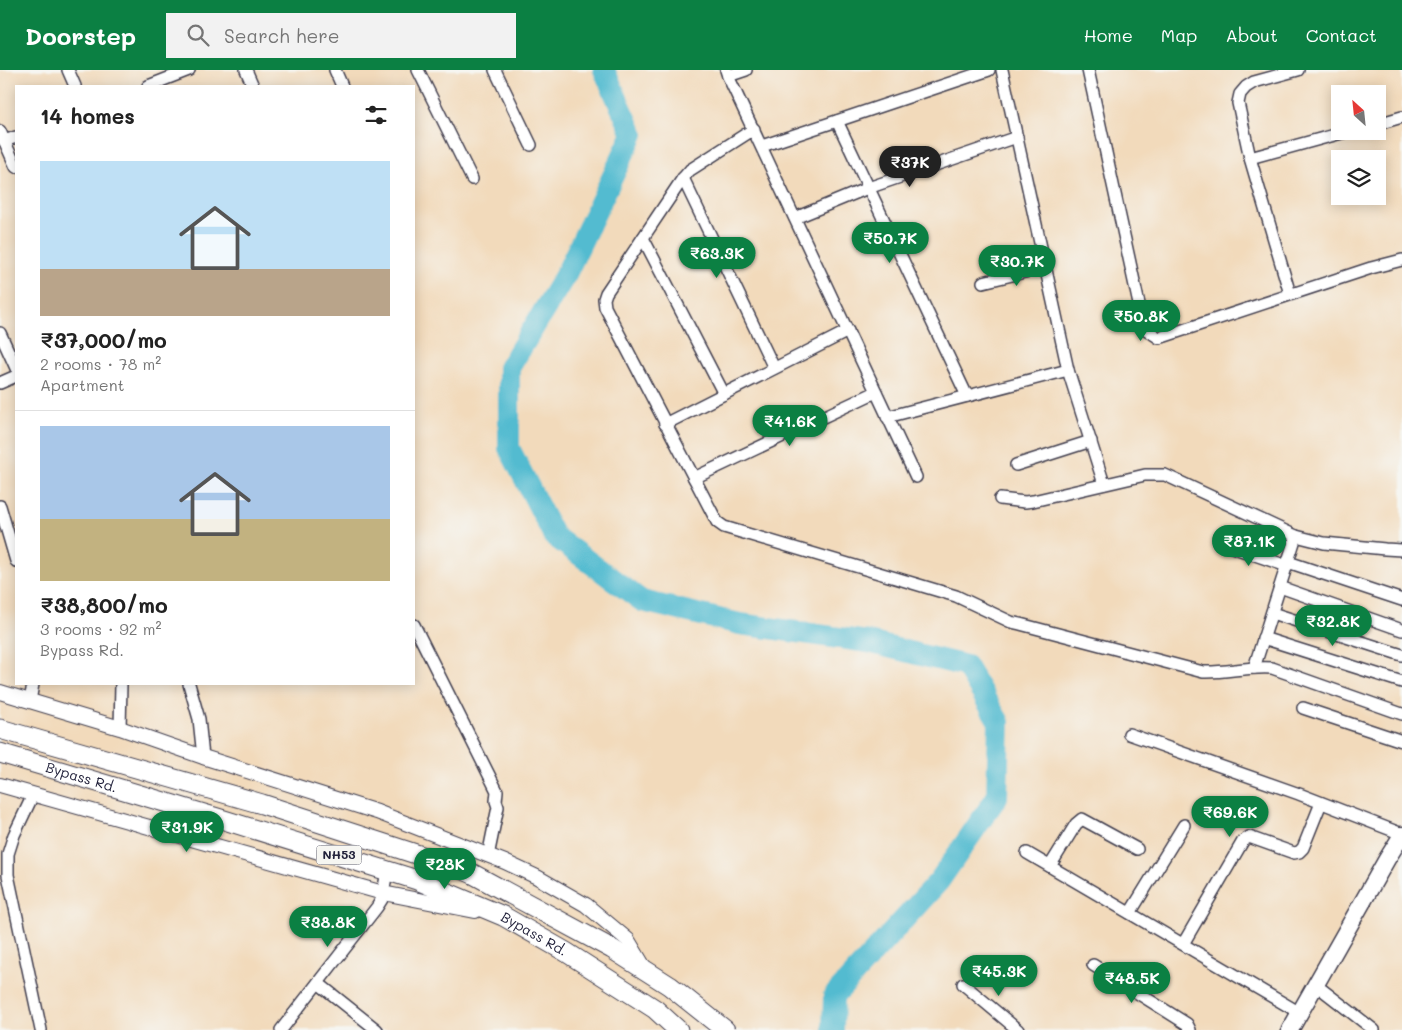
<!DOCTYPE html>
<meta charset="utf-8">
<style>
:root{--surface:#fff;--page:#f2f2f2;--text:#222;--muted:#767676;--line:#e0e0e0;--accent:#0b8043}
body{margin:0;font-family:Mali,sans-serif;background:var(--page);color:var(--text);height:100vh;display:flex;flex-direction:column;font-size:19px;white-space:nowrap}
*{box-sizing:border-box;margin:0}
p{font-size:16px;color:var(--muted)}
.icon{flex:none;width:28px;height:28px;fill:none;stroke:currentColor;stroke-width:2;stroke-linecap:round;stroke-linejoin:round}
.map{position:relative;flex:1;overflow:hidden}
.drawer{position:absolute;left:15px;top:15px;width:400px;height:600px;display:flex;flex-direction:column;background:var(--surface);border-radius:0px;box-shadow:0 2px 12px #0003}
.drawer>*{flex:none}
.needle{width:32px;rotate:333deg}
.buttons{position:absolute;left:1331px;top:15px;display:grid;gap:10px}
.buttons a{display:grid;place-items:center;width:55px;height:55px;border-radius:0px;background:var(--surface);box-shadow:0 2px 12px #0003;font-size:25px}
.price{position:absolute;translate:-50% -42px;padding:0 11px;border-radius:18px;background:var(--accent);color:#fff;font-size:16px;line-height:32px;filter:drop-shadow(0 1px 2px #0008)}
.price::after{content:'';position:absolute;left:50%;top:30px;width:15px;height:11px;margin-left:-8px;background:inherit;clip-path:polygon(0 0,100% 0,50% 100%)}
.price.selected{background:#222;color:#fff}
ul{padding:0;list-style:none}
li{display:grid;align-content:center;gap:10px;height:265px;padding:0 25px}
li+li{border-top:1px solid var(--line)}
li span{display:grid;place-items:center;height:155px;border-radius:0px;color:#555}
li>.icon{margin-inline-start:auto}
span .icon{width:90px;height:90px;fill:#fffc;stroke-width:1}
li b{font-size:21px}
h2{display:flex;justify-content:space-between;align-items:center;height:60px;padding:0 25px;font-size:21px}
header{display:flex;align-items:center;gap:30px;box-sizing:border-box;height:70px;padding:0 25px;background:var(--accent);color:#fff}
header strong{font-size:24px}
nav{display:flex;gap:28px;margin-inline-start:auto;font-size:18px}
.search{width:350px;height:45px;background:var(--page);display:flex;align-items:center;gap:12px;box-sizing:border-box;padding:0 18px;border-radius:0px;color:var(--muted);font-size:19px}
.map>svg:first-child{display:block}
</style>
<header>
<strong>Doorstep</strong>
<div class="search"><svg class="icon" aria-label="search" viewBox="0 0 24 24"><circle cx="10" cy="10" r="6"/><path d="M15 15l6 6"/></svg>Search here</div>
<nav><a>Home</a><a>Map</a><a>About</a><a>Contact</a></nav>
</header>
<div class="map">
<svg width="1402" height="960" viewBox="0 0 1402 960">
<rect width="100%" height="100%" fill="#f6f6f2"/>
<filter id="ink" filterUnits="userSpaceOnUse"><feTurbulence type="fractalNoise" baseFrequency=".02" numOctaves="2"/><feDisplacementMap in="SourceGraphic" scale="10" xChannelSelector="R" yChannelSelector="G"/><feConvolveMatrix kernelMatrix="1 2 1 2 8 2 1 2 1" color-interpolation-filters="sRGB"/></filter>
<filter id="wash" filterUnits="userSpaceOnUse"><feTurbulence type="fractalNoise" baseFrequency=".0096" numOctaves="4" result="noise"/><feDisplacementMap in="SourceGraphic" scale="20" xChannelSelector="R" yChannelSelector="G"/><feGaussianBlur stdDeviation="1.12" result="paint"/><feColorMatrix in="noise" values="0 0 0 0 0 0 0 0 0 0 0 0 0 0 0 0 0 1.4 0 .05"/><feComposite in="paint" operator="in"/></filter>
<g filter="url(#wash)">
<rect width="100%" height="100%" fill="#f2dabb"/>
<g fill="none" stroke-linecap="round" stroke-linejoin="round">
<path stroke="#53bbd0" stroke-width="22" d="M604 0 633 64 566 204 509 298V378L554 466 642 531 740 554 868 572 966 596 999 652 997 727 939 811 834 926 833 960"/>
</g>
</g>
<g filter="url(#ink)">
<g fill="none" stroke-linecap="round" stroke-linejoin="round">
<g stroke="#413e4e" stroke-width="14">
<g id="minor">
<path d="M68 0 75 16"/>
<path d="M246 0 253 16"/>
<path d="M335 0 342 16"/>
<path d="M418 0 472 109"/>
<path d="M495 0 531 75"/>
<path d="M726 0 728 6 746 0"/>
<path d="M1002 0 1068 300 1104 414"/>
<path d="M1088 0 1142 248 1147 260 1159 268 1371 198 1402 190"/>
<path d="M728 6 916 407"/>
<path d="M148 16 189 0"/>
<path d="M837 51 967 326"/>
<path d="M1378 54 1402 47"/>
<path d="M754 59 690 100 683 108 606 223 604 229 605 237 717 452 724 457 956 526 1011 552 1020 554 1203 602C1226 603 1249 596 1272 598L1402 644"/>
<path d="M0 61 16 97"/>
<path d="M4 71 16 67"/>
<path d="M762 76 989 0"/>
<path d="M1250 88 1349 61"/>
<path d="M683 108 774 298"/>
<path d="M795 148 868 118 1017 67"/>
<path d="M643 168 724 324"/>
<path d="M983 212 1045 197"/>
<path d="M1290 224 1250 88 1238 33 1240 24 1246 17 1254 12 1298 0"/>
<path d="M0 263 16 298"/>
<path d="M0 313 16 306"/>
<path d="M887 347 1068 300"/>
<path d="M665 354 848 261"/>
<path d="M1016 395 1091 371"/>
<path d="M694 408 876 322"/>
<path d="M1000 429 1025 432 1033 431 1145 405H1165L1296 466 1324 473 1385 479 1402 480"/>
<path d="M0 436 16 491"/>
<path d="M1220 473 1287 496"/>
<path d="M1288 492 1402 530"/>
<path d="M1280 517 1402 560"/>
<path d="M1272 543 1402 585"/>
<path d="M414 555 497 721 496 731 498 737 488 786"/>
<path d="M1263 568 1402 612"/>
<path d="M1254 598 1296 466"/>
<path d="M189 614 199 649 203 687"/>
<path d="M30 631 33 614"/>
<path d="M1303 638 1402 671"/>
<path d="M120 658 121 614"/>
<path d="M1129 664 1299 724 1402 764"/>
<path d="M33 725 14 765 8 784V805L41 960"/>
<path d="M1027 783 1300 943"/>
<path d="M1050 796 1076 754 1082 749 1137 779"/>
<path d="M1130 843 1184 755"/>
<path d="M1183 874 1243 771 1249 767 1294 783 1299 782 1303 778 1321 733"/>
<path d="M1093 895 1187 954 1190 960"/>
<path d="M318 913 377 960"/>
<path d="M963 914 1018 960"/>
<path d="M1316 915 1374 960"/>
<path d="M281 960 377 837 382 829 387 801"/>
</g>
</g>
<g stroke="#413e4e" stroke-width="16">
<g id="tertiary">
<path d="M0 622 120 658 203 687 377 742 505 792 537 807 586 835 628 870 646 900"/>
<path d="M0 715 383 823 475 841"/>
</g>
</g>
<g stroke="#413e4e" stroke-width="19">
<path id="secondary" d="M1290 960 1387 789 1402 765"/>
</g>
<g stroke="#413e4e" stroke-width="21">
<g id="trunk">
<path d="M0 659 262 734 422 786 440 789 473 804 612 879 670 916 725 960"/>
<path id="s1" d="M0 683 221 749 417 810 503 846 566 882 655 939 678 960"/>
</g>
</g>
<use href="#minor" stroke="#fff" stroke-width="11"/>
<use href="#tertiary" stroke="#fff" stroke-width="14"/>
<use href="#secondary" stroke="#fff" stroke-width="16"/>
<use href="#trunk" stroke="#fff" stroke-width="19"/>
</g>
</g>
<g text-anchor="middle" stroke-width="4.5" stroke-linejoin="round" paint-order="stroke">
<rect fill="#f6f6f2" stroke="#626272" stroke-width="1" x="316.5" y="775.5" width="45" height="19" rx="4"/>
<g font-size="12" font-weight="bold" fill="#22223b">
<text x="339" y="789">NH53</text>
</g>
<g font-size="14" fill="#22223b" stroke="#f6f6f2">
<text dy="5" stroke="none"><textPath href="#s1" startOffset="85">Bypass Rd.</textPath></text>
<text dy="5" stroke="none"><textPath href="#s1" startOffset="565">Bypass Rd.</textPath></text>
</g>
</g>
</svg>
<div class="buttons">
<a><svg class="needle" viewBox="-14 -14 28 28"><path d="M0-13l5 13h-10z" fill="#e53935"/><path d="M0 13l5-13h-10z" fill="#767676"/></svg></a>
<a><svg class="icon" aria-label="layers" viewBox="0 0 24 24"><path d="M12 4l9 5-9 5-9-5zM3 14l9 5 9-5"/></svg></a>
</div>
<b class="price selected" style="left:910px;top:118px">₹37K</b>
<b class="price" style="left:890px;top:194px">₹50.7K</b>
<b class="price" style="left:717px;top:209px">₹63.3K</b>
<b class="price" style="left:1017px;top:217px">₹30.7K</b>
<b class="price" style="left:1141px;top:272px">₹50.8K</b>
<b class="price" style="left:790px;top:377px">₹41.6K</b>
<b class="price" style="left:1249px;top:497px">₹87.1K</b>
<b class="price" style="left:1333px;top:577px">₹32.8K</b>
<b class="price" style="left:1230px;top:768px">₹69.6K</b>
<b class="price" style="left:187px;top:783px">₹31.9K</b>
<b class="price" style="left:445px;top:820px">₹28K</b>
<b class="price" style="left:328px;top:878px">₹38.8K</b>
<b class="price" style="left:999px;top:927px">₹45.3K</b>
<b class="price" style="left:1132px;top:934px">₹48.5K</b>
<section class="drawer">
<h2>14 homes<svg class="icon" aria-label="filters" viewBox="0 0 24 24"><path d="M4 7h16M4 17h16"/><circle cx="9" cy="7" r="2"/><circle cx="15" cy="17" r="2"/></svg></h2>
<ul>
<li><span style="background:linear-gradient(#bfe0f5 70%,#b9a48a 0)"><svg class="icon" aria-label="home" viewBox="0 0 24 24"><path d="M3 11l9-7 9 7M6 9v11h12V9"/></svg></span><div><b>₹37,000/mo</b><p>2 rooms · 78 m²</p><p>Apartment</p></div></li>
<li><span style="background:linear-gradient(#a9c7e8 60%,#c2b280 0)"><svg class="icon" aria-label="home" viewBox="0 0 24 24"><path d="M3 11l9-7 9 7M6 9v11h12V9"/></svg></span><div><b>₹38,800/mo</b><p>3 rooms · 92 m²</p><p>Bypass Rd.</p></div></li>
</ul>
</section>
</div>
